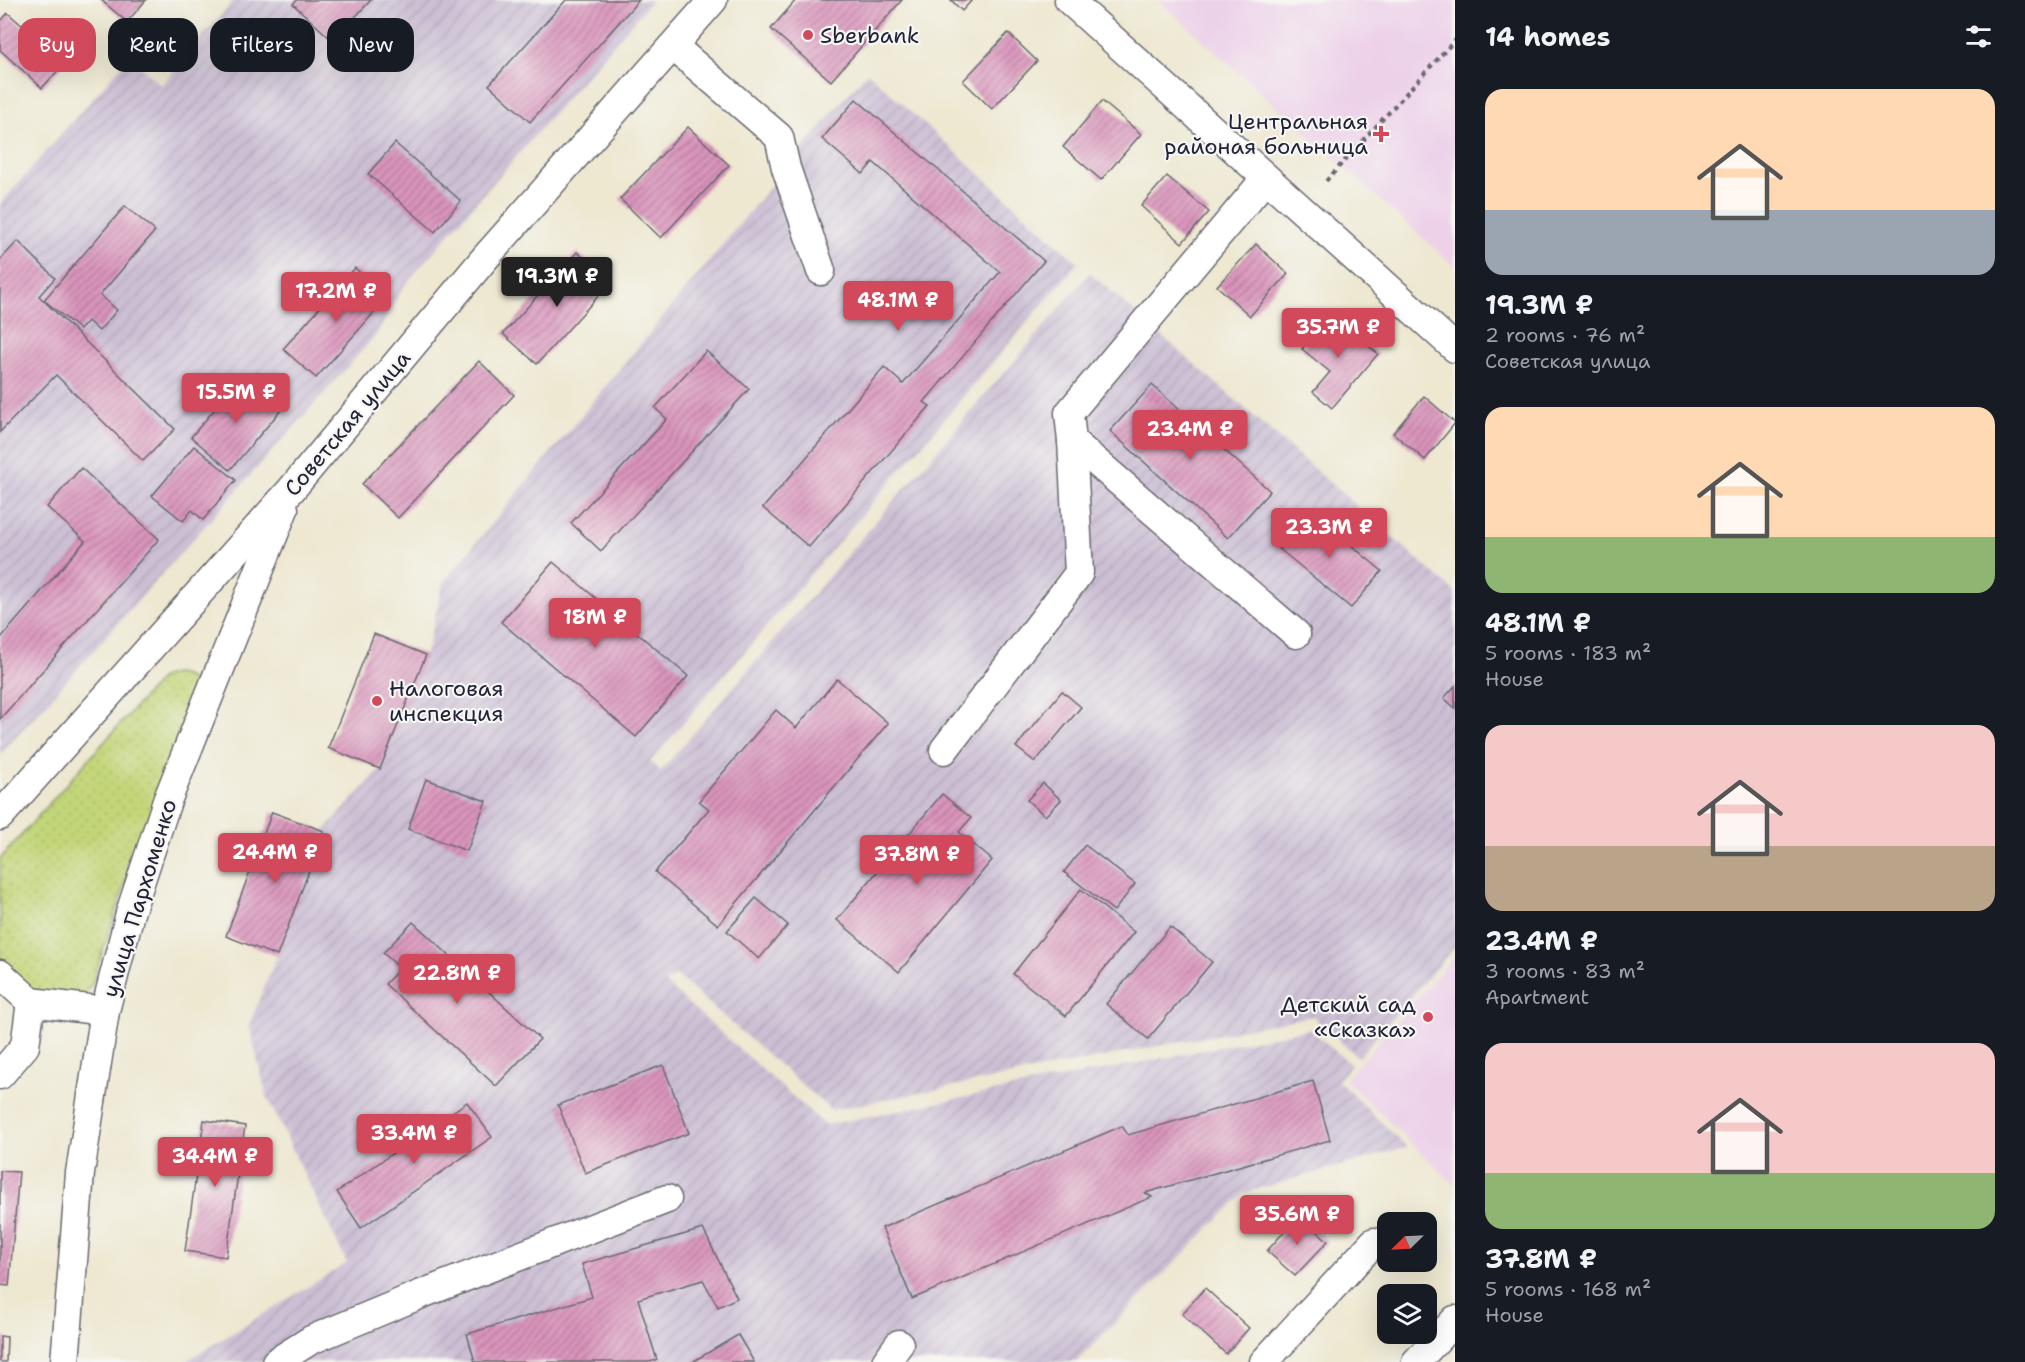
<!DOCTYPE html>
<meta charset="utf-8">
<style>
:root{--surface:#171b24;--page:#242831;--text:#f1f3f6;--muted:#9ea1a6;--accent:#d1495b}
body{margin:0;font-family:"Shantell Sans",sans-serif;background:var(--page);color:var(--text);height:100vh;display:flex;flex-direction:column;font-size:22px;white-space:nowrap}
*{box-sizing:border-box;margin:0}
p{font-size:20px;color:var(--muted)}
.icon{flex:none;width:33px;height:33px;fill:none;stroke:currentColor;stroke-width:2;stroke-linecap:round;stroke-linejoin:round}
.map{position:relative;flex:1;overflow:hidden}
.panel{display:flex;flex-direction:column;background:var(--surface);width:570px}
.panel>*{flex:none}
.banner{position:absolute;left:18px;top:18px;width:570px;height:54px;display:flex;gap:12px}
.needle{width:39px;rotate:246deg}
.fabs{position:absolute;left:1377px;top:1212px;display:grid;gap:12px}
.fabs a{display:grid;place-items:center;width:60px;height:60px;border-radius:12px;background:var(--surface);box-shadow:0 6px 24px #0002;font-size:30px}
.price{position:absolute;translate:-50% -51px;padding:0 14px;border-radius:6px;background:var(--accent);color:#fff;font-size:20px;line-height:39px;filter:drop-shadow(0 2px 3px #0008)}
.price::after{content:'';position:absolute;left:50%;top:36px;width:18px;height:14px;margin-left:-9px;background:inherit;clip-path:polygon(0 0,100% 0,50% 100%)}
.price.selected{background:#222;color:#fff}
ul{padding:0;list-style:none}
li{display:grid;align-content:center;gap:12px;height:318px;padding:0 30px}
li span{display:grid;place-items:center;height:186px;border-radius:18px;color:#555}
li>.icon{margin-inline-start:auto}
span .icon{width:108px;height:108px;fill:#fffc;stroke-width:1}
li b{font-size:26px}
h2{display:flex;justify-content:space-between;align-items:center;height:72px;padding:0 30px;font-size:26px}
.pill{padding:0 21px;border-radius:18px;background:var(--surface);box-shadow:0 6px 24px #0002;font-size:21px;line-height:54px}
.pill.selected{background:var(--accent);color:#fff}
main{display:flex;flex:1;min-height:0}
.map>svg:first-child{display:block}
</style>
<main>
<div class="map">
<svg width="1455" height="1362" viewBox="0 0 1455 1362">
<defs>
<pattern id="industrial-furrows" width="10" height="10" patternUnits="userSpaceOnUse" patternTransform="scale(1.5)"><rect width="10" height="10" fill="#ccbfd4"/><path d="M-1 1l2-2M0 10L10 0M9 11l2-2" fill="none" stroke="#afa4b7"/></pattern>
<pattern id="grass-dots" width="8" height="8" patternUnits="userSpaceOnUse" patternTransform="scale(1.5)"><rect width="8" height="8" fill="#c3d578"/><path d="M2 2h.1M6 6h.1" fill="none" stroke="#a7b769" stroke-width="1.8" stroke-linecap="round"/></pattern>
<pattern id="building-hatch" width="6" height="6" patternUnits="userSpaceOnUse" patternTransform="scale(1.5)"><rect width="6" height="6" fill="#da94bb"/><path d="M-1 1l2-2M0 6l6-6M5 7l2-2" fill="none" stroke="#b07899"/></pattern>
</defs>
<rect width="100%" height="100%" fill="#f6f6f2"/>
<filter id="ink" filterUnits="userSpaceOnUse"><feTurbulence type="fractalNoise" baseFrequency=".0167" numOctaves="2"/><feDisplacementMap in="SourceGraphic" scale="12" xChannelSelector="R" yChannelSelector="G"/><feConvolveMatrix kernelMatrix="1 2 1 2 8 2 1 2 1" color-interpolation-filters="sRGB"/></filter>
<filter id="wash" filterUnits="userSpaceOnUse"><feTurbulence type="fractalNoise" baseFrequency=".008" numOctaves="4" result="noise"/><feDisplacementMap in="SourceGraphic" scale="24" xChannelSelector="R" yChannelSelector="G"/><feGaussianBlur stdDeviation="1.35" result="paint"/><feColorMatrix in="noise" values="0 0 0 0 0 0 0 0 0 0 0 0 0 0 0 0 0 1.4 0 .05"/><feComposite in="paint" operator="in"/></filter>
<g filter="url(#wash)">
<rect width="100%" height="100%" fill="#eee8d1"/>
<g fill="#edd1e9">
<path d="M1158 0H1455V267Z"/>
<path d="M1455 955V1185L1345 1080Z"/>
</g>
<g fill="url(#industrial-furrows)">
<path d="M234 0H652L404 286 376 335 0 755V204L129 57 161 85Z"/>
<path d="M867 72 1078 263 650 762 661 771 1090 273 1455 592V947L1358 1057 1312 1016 831 1110 676 975 665 983 825 1125 1310 1029 1351 1065 1338 1081 1407 1147 1244 1193 1076 1362H185L347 1263 266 1095 249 1025 277 956 324 831 380 769 426 655 443 583 786 168Z"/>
</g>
<path fill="url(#grass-dots)" stroke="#727c5a" stroke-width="1.5" d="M174 674C189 675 196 681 205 693L142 833 92 984 83 997 35 992 0 960V859L161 678Z"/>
<g id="blocks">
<g fill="url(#building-hatch)">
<path d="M101 0H146L127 22Z"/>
<path d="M297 0H371L333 41 293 4Z"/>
<path d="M566 0H639L530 122 489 85Z"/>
<path d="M796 0H902L831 81 771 29Z"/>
<path d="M951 0H972L962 11Z"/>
<path d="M8 13 65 63 42 88 0 50V22Z"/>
<path d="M1008 33 1037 61 992 109 963 81Z"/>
<path d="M856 99 1044 261 924 402 930 406 809 547 763 508 884 367 903 384 1000 272 873 162 863 174 822 139Z"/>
<path d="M1102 101 1141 134 1101 180 1063 147Z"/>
<path d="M688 127 729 165 661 238 620 199Z"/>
<path d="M395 143 461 201 435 232 368 174Z"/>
<path d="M1167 176 1209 212 1182 243 1141 206Z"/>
<path d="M125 206 155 231 100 295 117 310 99 331 88 321 80 330 44 300Z"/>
<path d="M18 241 55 278 39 296 175 429 143 461 56 375 0 432V260Z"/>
<path d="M1256 244 1288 274 1250 316 1217 286Z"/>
<path d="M577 252 611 282 537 364 503 334Z"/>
<path d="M355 268 388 297 316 378 283 349Z"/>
<path d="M1332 314 1378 354 1332 408 1313 392 1330 372 1302 349Z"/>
<path d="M706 351 749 389 601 551 571 523 667 419 655 408Z"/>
<path d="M479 361 514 395 398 518 362 484Z"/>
<path d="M242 377 281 410 230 470 191 437Z"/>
<path d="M1152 385 1270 491 1228 538 1110 431Z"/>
<path d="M1424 396 1455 423 1425 460 1393 433Z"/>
<path d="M194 446 236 480 203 520 192 510 183 521 152 496Z"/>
<path d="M81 468 159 539 0 719V639L85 541 47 507Z"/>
<path d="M1308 509 1382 571 1351 608 1277 547Z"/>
<path d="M553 562 688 676 636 737 501 622Z"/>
<path d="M374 634 426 655 380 769 328 748Z"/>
<path d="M837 679 888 723 718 925 655 872 709 809 699 801 776 710 796 728Z"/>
<path d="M1455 686V708L1444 698Z"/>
<path d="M1062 691 1081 707 1035 762 1016 747Z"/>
<path d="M426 779 486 801 467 851 408 829Z"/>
<path d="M1043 783 1061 800 1045 816 1027 800Z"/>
<path d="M942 794 971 818 959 832 992 860 899 972 837 920Z"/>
<path d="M272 812 324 831 277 956 226 936Z"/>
<path d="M1085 845 1135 884 1114 911 1064 872Z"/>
<path d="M1081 889 1134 932 1066 1016 1013 974Z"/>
<path d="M756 898 788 925 759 959 727 931Z"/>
<path d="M413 922 540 1039 496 1086 385 984 400 968 383 953Z"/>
<path d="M1170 927 1212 962 1148 1039 1106 1004Z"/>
<path d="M663 1065 689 1133 585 1173 558 1105Z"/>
<path d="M1313 1081 1330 1140 1145 1193 1152 1197 912 1299 882 1228 1122 1126 1128 1135Z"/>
<path d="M467 1102 492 1137 361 1228 337 1192Z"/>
<path d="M204 1120 245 1126 226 1257 185 1251Z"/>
<path d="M0 1171 19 1172 9 1286 0 1285Z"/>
<path d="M1299 1215 1328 1241 1295 1276 1267 1251Z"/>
<path d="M703 1229 737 1298 718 1307 703 1280 638 1299 657 1360 649 1362H475L467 1334 592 1297 582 1264Z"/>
<path d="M1205 1288 1249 1328 1226 1354 1182 1314Z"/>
<path d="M738 1335 754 1362H692Z"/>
<path d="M0 1336 7 1337 6 1362H0Z"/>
</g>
</g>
</g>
<g filter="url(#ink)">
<use href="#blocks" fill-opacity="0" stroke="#696770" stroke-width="1.5"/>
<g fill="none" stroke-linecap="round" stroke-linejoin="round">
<g stroke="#696770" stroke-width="31">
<g id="minor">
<path d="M1069 0 1455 348"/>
<path d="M673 46 779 137 786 168 821 271"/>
<path d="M1266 178 1069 413 1072 441 1296 634"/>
<path d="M944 750 1079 573 1072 441"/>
<path d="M0 816 291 490 485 258 713 0"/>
<path d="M0 974 31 1002 105 1011"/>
<path d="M0 1075 25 1046 31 1002"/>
<path d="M65 1362 80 1173 105 1011 130 913 167 801 284 509"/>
<path d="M276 1362 311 1340 419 1295 667 1199"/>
<path d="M886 1362 899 1344"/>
<path d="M1264 1362 1374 1242"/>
<path d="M1416 1362 1455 1320"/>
</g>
</g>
<path stroke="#696770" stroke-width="4" stroke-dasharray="4.5 4.5" stroke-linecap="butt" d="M1326 181 1455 40"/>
<use href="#minor" stroke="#fff" stroke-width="28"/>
</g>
</g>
<g fill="#d1495b" stroke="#f6f6f2" stroke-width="2">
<circle cx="808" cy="35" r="6"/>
<path d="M1378 125h6v6h6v6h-6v6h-6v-6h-6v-6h6z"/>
<circle cx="377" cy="701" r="6"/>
<circle cx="1428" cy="1017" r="6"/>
</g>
<g text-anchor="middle" stroke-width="4.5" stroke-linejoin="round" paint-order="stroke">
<g font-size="22" fill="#22223b" stroke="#f6f6f2" text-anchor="start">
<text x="820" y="43">Sberbank</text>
<text x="1368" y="129" text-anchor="end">Центральная<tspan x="1368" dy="25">районая больница</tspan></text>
<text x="389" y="696">Налоговая<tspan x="389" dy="25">инспекция</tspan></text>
<text x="1416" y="1012" text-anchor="end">Детский сад<tspan x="1416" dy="25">«Сказка»</tspan></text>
</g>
<g font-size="22" fill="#22223b" stroke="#f6f6f2">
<text transform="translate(347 423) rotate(-50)" y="8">Советская улица</text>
<text transform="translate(139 898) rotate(-73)" y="8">улица Пархоменко</text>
</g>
</g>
</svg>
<div class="fabs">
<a><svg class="needle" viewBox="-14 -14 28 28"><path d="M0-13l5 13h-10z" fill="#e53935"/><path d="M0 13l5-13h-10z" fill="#9ea1a6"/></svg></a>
<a><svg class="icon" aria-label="layers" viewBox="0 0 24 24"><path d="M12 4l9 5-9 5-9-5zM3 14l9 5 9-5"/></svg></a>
</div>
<b class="price selected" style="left:557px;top:308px">19.3M ₽</b>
<b class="price" style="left:336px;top:323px">17.2M ₽</b>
<b class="price" style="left:898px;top:332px">48.1M ₽</b>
<b class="price" style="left:1338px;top:359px">35.7M ₽</b>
<b class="price" style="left:236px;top:424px">15.5M ₽</b>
<b class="price" style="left:1190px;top:461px">23.4M ₽</b>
<b class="price" style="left:1329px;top:559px">23.3M ₽</b>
<b class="price" style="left:595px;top:649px">18M ₽</b>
<b class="price" style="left:275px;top:884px">24.4M ₽</b>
<b class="price" style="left:917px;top:886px">37.8M ₽</b>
<b class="price" style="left:457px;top:1005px">22.8M ₽</b>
<b class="price" style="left:414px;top:1165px">33.4M ₽</b>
<b class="price" style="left:215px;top:1188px">34.4M ₽</b>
<b class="price" style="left:1297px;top:1246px">35.6M ₽</b>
<div class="banner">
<a class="pill selected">Buy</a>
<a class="pill">Rent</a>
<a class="pill">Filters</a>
<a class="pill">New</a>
</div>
</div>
<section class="panel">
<h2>14 homes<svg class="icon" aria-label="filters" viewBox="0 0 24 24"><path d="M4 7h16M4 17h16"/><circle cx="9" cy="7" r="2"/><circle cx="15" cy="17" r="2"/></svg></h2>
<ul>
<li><span style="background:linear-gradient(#ffd9b3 65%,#9aa5b1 0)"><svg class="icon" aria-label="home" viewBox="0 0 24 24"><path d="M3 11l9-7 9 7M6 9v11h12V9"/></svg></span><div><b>19.3M ₽</b><p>2 rooms · 76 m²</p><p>Советская улица</p></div></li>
<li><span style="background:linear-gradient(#ffd9b3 70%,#8fb573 0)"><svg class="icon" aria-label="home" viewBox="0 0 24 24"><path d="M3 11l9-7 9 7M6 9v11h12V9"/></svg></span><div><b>48.1M ₽</b><p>5 rooms · 183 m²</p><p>House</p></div></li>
<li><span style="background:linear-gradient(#f6c9c9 65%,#b9a48a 0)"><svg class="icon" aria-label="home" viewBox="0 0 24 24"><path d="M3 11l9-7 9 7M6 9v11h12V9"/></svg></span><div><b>23.4M ₽</b><p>3 rooms · 83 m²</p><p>Apartment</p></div></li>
<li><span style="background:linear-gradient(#f6c9c9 70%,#8fb573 0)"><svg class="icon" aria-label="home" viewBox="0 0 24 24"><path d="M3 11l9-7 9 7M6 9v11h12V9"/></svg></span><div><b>37.8M ₽</b><p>5 rooms · 168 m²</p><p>House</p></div></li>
</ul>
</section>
</main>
